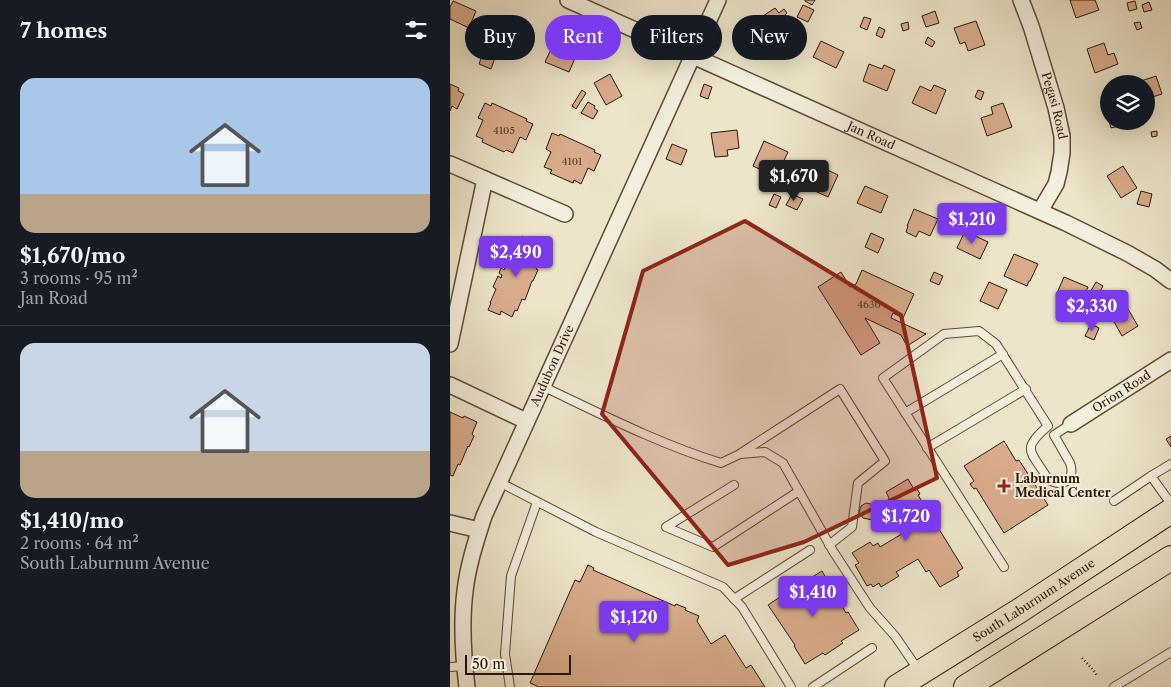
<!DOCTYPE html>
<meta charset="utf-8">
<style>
:root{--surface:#171b24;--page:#20242c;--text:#f1f3f6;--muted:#9ea1a6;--line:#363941;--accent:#7c3aed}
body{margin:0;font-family:"Libre Caslon Text",serif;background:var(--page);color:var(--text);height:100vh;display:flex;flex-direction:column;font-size:19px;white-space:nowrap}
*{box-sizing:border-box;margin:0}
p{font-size:16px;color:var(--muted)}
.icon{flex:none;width:28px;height:28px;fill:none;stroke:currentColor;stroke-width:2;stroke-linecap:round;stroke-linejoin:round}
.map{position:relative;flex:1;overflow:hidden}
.details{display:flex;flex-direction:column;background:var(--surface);width:450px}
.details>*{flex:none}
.top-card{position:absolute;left:15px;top:15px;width:475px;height:45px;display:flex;gap:10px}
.tools{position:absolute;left:650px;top:75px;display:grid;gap:10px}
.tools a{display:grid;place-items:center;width:55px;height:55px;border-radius:50%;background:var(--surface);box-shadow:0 5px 20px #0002;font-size:25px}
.scale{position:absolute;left:15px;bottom:12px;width:106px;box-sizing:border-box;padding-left:5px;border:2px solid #2e1605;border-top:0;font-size:14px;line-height:18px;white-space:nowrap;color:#2e1605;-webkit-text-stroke:4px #f3eedd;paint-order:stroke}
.price{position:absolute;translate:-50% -42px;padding:0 11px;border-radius:5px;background:var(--accent);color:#fff;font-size:16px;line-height:32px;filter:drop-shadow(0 1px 2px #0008)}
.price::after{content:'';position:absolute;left:50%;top:30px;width:15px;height:11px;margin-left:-8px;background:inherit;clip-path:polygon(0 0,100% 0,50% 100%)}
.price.active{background:#222;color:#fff}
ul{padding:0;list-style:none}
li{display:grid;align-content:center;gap:10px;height:265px;padding:0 20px}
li+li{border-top:1px solid var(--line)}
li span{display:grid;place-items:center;height:155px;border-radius:15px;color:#555}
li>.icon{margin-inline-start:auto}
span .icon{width:90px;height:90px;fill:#fffc;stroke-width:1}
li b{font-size:21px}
h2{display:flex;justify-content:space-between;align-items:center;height:60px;padding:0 20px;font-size:21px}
.pill{padding:0 18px;border-radius:22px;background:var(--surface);box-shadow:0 5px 20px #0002;font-size:18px;line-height:45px}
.pill.active{background:var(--accent);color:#fff}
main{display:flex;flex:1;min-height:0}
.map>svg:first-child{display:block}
</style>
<main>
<section class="details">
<h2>7 homes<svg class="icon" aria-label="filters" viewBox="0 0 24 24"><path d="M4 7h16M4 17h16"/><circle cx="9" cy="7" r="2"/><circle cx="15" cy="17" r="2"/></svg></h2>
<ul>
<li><span style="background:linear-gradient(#a9c7e8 75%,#b9a48a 0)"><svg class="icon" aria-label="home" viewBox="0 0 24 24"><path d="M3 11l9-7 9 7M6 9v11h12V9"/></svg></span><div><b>$1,670/mo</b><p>3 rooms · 95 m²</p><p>Jan Road</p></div></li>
<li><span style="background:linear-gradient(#c9d6e8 70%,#b9a48a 0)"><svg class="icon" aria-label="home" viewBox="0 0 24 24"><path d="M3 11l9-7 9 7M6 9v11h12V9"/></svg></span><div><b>$1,410/mo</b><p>2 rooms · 64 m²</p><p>South Laburnum Avenue</p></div></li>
</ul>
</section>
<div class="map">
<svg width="721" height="687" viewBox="0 0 721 687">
<rect width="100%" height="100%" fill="#ede5ca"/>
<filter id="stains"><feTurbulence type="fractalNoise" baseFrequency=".004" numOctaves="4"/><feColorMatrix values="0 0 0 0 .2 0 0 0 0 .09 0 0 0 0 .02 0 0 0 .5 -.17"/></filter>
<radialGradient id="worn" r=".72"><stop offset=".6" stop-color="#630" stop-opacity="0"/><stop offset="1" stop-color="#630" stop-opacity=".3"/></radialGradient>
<g fill="#d8ac8b" stroke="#2e1605">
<path d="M355 0H365L362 5 355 1Z"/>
<path d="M620 0H645L649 10 626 18Z"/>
<path d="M3 1 26 11 19 28 0 19V7Z"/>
<path d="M685 1 687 9 679 11 677 3Z"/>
<path d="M699 2 702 10 694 12 692 5Z"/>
<path d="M353 5 364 10 358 22 347 17Z"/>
<path d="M325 8 329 13 334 9 337 13 335 15 338 19 335 21 340 29 325 40 321 33 318 35 316 31 318 30 310 18Z"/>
<path d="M485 11 489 23 476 27 472 16Z"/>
<path d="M414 17 421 19 417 30 410 27Z"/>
<path d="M526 21 535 45 518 51 515 42 510 44 504 28Z"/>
<path d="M54 22 77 32 70 48 47 39Z"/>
<path d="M458 22 459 29 453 31 451 24Z"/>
<path d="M690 22 692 28 687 30 684 23Z"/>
<path d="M429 27 435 30 432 38 426 35Z"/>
<path d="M478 37 485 42 482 47 475 43Z"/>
<path d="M371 41 394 52 386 68 363 57Z"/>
<path d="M654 43 658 55 664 53 668 64 645 73 637 49Z"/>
<path d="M103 45 126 56 119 72 95 62Z"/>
<path d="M34 50 46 55 41 69 29 64Z"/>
<path d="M419 64 432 69 434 65 445 70 437 91 413 81Z"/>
<path d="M160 74 172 96 156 105 144 83Z"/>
<path d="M706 76 712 94 696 99V84H685V83Z"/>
<path d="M0 84 9 88 8 91 14 94 7 109 2 106 0 111Z"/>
<path d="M254 84 262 87 258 99 250 96Z"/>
<path d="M484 85 496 90 486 114 462 103 470 86 481 91Z"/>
<path d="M132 90 136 93 126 109 122 106Z"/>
<path d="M528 90 534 92 531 100 525 97Z"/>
<path d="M138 102 145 106 144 108 148 111 143 119 131 113Z"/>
<path d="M659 102V119L655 103Z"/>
<path d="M35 103 41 106 42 103 77 119 76 121 83 124 76 140 70 137 63 153 56 150 54 152 32 142 33 139 26 136 33 120 28 118Z"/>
<path d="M553 103 562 127 537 136 531 118 543 114 541 107Z"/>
<path d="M659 121H684L678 123V124L661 128Z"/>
<path d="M287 130 289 148 277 150 278 156 265 157 261 133Z"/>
<path d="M707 131V136L702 137 701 132Z"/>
<path d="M102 133 109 136 110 134 145 150 144 152 151 155 144 171 138 168 131 184 124 180 123 183 100 173 102 170 94 167 101 152 96 149Z"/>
<path d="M314 141 338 152 328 173 318 169 316 172 303 166Z"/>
<path d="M222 144 237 150 231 165 216 159Z"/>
<path d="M365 164 388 175 378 197 365 191 368 186 357 181Z"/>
<path d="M673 166 687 188 671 198 657 176Z"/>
<path d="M415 186 438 196 431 213 407 203Z"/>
<path d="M691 191 702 194 699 207 687 204Z"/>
<path d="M324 194 331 197 326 208 319 205Z"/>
<path d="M342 194 353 199 347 210 336 205Z"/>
<path d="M464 209 488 219 480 236 469 231 466 237 456 232 458 226H457Z"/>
<path d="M515 231 538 242 530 259 507 248Z"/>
<path d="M421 233 434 239 428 253 415 247Z"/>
<path d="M72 236 83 241 81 244 93 249 90 256 92 257 86 269 88 270 83 281H82L75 300 72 299 67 311 65 310 62 317 51 311 50 315 38 310 41 303H40L46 289 43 287 48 276 51 278 52 275 49 273 51 268 54 270 56 266 53 265 58 254 61 255 67 241 69 242Z"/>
<path d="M564 254 588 264 580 281H579L577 286 554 276Z"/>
<path d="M412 270 464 294 453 318 443 313 441 318 476 334 457 346 451 335 415 318 430 343 411 355 368 287 391 272 400 287 406 284Z"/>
<path d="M484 272 493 276 489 285 480 281Z"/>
<path d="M614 277 638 287 630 304 607 293Z"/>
<path d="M539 282 557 290 548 309 530 301Z"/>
<path d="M646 282 653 286 647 297 639 294Z"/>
<path d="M675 304 688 326 672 336 659 313Z"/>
<path d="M641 324 649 328 644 340 635 336Z"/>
<path d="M0 412 13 418 14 416 27 422 22 434 24 436 19 447 18 446 10 465 8 464 3 476 0 475Z"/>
<path d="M721 436V447L716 439Z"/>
<path d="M554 441 566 461 569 460 598 505 554 533 526 488 524 489 520 484 524 481 514 466Z"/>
<path d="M458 479 465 491 467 489 470 494 468 495 513 568 507 572 509 576 490 587 479 570 476 572 468 559 446 572 449 576 431 587 429 583 423 587 421 584 417 586 405 565 409 563 402 553 420 542 423 546 428 543 430 547 455 532 450 524 430 519 427 521 413 518 409 513 411 506 416 503 429 506 433 510 446 514 448 512 444 507H442L438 502 439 498 436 492Z"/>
<path d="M138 565 144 568 143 570 225 606 226 604 236 608 235 610 249 616 247 621 261 644 275 635 296 668 301 665 315 687H89L80 683 125 580 130 582Z"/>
<path d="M372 571 396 613 398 612 409 630 391 641 393 643 375 655 373 653 355 664 344 646 345 645 318 605 336 593 335 591 353 580 354 582Z"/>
</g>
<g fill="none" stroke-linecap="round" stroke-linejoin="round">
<g stroke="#5e4a36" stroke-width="10">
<g id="lane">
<path d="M92 386C151 414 209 444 271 463L290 454 315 452 333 463 383 551 420 608 445 636 469 671"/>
<path d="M455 413 553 354"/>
<path d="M477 448 576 389"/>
<path d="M291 453 390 389 435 461 408 483 402 527 379 545"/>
<path d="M721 464 701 476 721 504"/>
<path d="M49 482 146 532 273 587 292 607 341 687"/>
<path d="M284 485 216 527 263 547 349 491"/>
<path d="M664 501 701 476"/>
<path d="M554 567 433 378 494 334 529 331 546 344 598 426C570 450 581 451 598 479 612 489 626 480 620 463L604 435 621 424"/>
<path d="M284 599 360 550"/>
<path d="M0 667 14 666"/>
<path d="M60 687 55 654 61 576 87 502"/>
<path d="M363 687 422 648"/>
<path d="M664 687 721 652"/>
</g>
</g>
<g stroke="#5e4a36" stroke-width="18">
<g id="street">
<path id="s1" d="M118 0 616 223 677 253 705 269 721 281"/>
<path id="s2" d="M571 0 581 26 606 108 612 136V153L609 172 606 184 590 211"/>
<path d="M0 164 115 214"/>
<path d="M0 344 35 179"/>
<path d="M0 385 76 421"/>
<path id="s3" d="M621 424 721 360"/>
<path d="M0 523 29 530"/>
<path id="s4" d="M17 687C13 655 11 623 15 591 18 565 26 541 34 516L268 0"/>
</g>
</g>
<g stroke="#2e1605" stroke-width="26">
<g id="primary">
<path id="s5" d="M447 687 569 611 721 511"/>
<path d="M516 687 721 558"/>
</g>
</g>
<path stroke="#2e1605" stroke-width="2.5" stroke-dasharray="1 2.5" stroke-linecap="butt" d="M632 658 645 672 647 676"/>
<use href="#lane" stroke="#f3eedd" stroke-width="8"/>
<use href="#street" stroke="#f3eedd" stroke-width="15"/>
<use href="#primary" stroke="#ede5ca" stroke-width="24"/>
</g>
<path fill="#8f2418" fill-opacity="0.2" stroke="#8f2418" stroke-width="4" stroke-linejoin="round" d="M295 221 451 315 487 478 354 542 278 565 152 414 193 271Z"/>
<path fill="#8f2418" stroke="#f3eedd" stroke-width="2" d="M551.5 478.5h5v5h5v5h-5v5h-5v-5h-5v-5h5z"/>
<g text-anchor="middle" stroke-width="4" stroke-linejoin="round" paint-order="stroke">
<g font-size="10" fill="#583c26">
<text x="54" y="134">4105</text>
<text x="122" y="165">4101</text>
<text x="419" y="308">4630</text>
</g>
<g font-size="12" fill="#2e1605" stroke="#f3eedd">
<text dy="4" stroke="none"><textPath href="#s2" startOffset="111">Pegasi Road</textPath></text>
<text dy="4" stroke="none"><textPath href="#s1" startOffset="332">Jan Road</textPath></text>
<text dy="4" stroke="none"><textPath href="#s4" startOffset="339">Audubon Drive</textPath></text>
<text dy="4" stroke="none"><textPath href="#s3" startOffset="60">Orion Road</textPath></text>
<text dy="4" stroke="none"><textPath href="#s5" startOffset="162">South Laburnum Avenue</textPath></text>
</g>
<g font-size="12" font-weight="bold" fill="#2e1605" stroke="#f3eedd" text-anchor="start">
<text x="565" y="483">Laburnum<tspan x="565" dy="14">Medical Center</tspan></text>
</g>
</g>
<rect width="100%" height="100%" filter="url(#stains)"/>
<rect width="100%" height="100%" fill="url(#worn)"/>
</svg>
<div class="tools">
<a><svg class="icon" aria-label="layers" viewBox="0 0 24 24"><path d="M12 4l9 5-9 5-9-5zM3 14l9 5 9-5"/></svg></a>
</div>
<div class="scale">50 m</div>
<b class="price active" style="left:344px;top:202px">$1,670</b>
<b class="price" style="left:522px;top:245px">$1,210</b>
<b class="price" style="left:66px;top:278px">$2,490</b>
<b class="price" style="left:642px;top:332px">$2,330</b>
<b class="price" style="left:456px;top:542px">$1,720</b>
<b class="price" style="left:363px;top:618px">$1,410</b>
<b class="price" style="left:184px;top:643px">$1,120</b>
<div class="top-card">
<a class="pill">Buy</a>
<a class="pill active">Rent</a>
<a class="pill">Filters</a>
<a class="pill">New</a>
</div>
</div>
</main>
